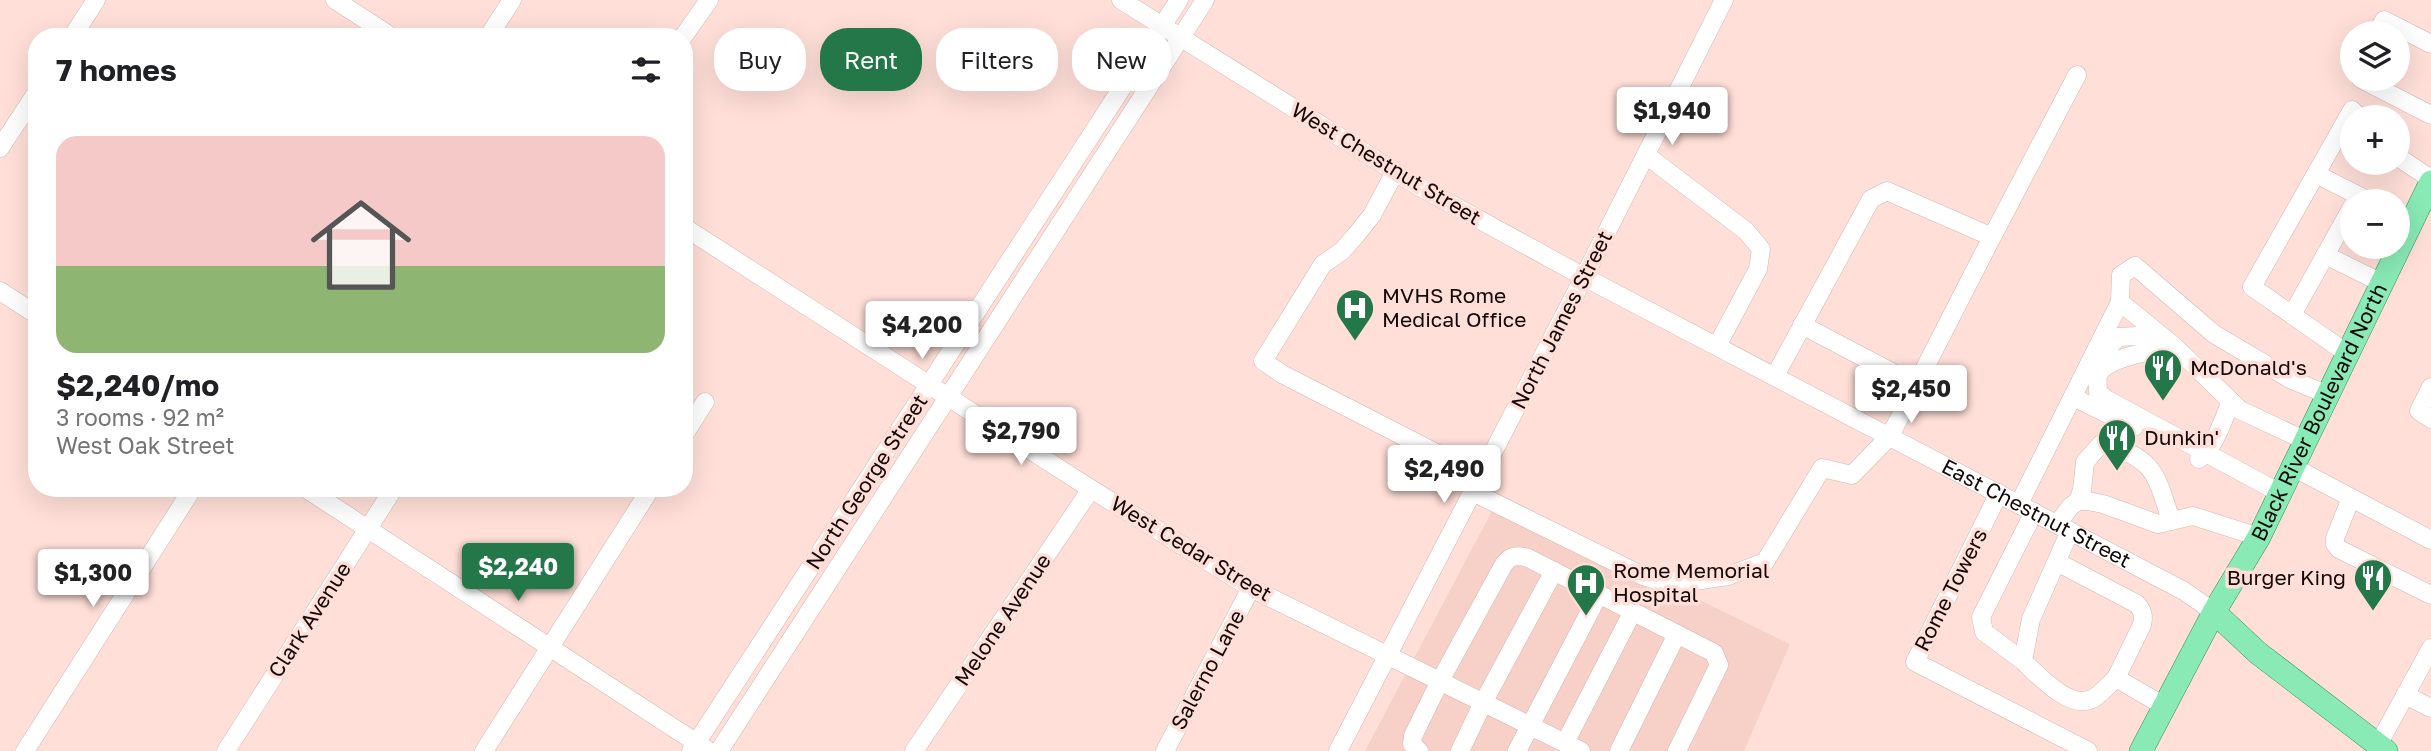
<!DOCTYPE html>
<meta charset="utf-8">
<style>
:root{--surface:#fff;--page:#f6f6f6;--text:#202124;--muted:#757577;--accent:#247749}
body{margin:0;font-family:"Golos Text",sans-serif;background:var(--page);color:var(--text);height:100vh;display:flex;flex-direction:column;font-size:26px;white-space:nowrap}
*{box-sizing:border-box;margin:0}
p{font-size:23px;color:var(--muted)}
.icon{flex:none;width:38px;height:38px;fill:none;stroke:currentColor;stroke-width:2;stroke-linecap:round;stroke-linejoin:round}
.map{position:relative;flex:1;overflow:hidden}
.details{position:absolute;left:28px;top:28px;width:665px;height:469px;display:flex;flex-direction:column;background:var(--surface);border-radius:28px;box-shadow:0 7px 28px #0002}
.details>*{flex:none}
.hud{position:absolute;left:714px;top:28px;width:665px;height:63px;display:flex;gap:14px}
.fabs{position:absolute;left:2340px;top:21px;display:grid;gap:14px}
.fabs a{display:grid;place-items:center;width:70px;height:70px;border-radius:50%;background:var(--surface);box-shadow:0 7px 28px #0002;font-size:35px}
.price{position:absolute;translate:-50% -60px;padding:0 16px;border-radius:7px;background:#fff;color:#222;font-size:23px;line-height:46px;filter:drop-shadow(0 2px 4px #0008)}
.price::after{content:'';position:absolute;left:50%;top:42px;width:21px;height:16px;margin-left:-10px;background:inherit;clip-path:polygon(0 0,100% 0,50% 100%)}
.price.selected{background:var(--accent);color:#fff}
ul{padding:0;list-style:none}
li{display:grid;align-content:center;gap:14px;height:371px;padding:0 28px}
li span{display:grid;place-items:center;height:217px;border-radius:21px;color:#555}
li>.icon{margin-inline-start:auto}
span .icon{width:126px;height:126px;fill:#fffc;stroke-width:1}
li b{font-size:30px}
h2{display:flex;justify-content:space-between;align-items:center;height:84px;padding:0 28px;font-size:30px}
.tag{padding:0 24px;border-radius:28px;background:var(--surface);box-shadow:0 7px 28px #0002;font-size:24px;line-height:63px}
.tag.selected{background:var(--accent);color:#fff}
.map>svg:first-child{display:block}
</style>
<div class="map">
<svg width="2431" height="751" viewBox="0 0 2431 751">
<rect width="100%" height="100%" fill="#ffdfd8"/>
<path fill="#f7d0c7" d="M1492 511 1639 582 1657 589 1681 591 1790 644 1744 751H1365Z"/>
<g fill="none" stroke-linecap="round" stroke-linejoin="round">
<g stroke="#d4b6af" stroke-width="19">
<g id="minor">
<path d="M335 0 392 37"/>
<path id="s1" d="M1121 0 1418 186 1584 277 2184 591 2214 612"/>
<path d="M2377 33 2384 20 2431 44"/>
<path d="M72 37 96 0"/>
<path d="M488 37 512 0"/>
<path d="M683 37 709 0"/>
<path d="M2361 79 2431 115"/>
<path d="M0 148 37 92"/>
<path d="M1646 155 1746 231 1761 249 1758 269 1717 346"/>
<path d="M2398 157 2431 179"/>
<path d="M1395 172 1372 215 1356 235 1342 251 1323 264 1263 361 1282 374 1481 476"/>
<path d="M2316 174 2369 201"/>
<path d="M684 227 1091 489 1251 588 1581 751"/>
<path d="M1992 237 2077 75"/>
<path d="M2325 255 2382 283"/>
<path d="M0 291 37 315"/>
<path d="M2120 302 2174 346 2240 410 2306 441"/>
<path d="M2292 315 2352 207"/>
<path d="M1802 325 1916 385"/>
<path d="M2174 346C2156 350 2106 357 2098 375 2097 380 2098 387 2098 392L2106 399 2280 493"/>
<path d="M2348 354 2252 287 2352 110 2359 117"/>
<path d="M2106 364 2110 345 2119 337 2137 336 2167 344"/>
<path d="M2431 387 2419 411 2431 419"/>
<path d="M2073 397 2134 427"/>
<path d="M684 435 705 402"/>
<path d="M2199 459C2216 445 2223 420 2231 401"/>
<path d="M2293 467 2431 540"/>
<path d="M305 488 706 749"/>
<path d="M1473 492 1643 576 1656 580 1694 581 1728 576 1765 562 1822 468 1852 475 1890 436 1992 237 1887 191 1871 199 1775 376"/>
<path d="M1999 493 1915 662 2088 751"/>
<path d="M2351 498 2335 538V544L2339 549 2431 595"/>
<path d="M2078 501 2082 490 2085 462 2101 444C2154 457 2156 473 2171 521"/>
<path d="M2019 504 2120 302 2121 275 2135 266 2214 334 2290 379 2328 395"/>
<path d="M2057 524 2071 506 2078 501H2088L2103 504 2158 524 2193 516 2259 537"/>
<path d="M2070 531 2031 619 2023 661C2038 675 2071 712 2094 698 2102 693 2109 684 2116 678L2164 706"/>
<path d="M2057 562 2137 604C2143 611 2144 616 2142 625L2116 678"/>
<path d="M2023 661 1984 632 1981 617 2034 512"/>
<path d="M2405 695 2431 708"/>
<path d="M1565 743 1633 611"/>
<path d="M2378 745 2431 648"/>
<path d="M25 751 193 488"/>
<path d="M226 751 394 488"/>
<path d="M484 751 651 488"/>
<path d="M691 751 1179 0"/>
<path d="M719 751 1205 0"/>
<path d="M914 751 1091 489"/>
<path d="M1165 751 1251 588"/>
<path d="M1338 751 1584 277 1724 0"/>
<path d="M1419 751 1412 744 1413 736 1440 681 1504 564C1511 555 1517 555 1528 558L1714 653 1719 665 1677 751"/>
<path d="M1460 751 1483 703 1554 571"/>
<path d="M1517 751 1599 594"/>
<path d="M1619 751 1677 634"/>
</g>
</g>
<g stroke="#2d925a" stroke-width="24">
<g id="major">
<path d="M2214 612 2258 653 2386 751"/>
<path id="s2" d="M2141 751 2214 612 2259 537 2431 182"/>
</g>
</g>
<use href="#minor" stroke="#fff" stroke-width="18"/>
<use href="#major" stroke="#89eab6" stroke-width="23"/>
</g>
<defs>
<g id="hospital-pin" transform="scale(2.0125)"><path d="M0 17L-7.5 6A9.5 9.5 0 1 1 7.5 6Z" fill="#247749" stroke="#ffdfd8"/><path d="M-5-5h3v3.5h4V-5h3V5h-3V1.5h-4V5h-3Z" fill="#fff"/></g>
<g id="restaurant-pin" transform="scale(2.0125)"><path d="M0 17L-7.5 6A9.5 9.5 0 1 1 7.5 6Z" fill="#247749" stroke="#ffdfd8"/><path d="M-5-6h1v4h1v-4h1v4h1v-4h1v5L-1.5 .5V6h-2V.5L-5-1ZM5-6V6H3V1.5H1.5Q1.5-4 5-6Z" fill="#fff"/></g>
</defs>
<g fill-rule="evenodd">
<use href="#hospital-pin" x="1355" y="308"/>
<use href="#restaurant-pin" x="2163" y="368"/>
<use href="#restaurant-pin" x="2117" y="438"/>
<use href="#restaurant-pin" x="2373" y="578"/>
<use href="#hospital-pin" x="1586" y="583"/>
</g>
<g text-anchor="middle" stroke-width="7" stroke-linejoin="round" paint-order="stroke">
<g font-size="21" fill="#130908" stroke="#ffdfd8">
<text transform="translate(1386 164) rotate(31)" y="7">West Chestnut Street</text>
<text transform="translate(1562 320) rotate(-63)" y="7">North James Street</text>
<text dy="7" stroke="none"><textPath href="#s2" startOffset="383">Black River Boulevard North</textPath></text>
<text transform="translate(867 482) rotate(-57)" y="7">North George Street</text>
<text dy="7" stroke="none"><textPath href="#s1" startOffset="1050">East Chestnut Street</textPath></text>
<text transform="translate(1191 549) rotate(31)" y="7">West Cedar Street</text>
<text transform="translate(1951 590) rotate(-63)" y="7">Rome Towers</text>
<text transform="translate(310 620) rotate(-57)" y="7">Clark Avenue</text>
<text transform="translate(1003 620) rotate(-56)" y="7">Melone Avenue</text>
<text transform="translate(1208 670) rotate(-62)" y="7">Salerno Lane</text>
</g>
<g font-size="21" fill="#130908" stroke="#ffdfd8" text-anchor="start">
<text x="1382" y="303">MVHS Rome<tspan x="1382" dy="24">Medical Office</tspan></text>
<text x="2190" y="375">McDonald's</text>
<text x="2144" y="445">Dunkin'</text>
<text x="1613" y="578">Rome Memorial<tspan x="1613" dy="24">Hospital</tspan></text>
<text x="2346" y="585" text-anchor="end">Burger King</text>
</g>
</g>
</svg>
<div class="fabs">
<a><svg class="icon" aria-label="layers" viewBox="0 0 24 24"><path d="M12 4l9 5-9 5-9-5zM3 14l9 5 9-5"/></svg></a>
<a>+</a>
<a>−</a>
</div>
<b class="price" style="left:1672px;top:147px">$1,940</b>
<b class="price" style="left:922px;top:361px">$4,200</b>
<b class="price" style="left:1911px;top:425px">$2,450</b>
<b class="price" style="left:1021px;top:467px">$2,790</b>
<b class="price" style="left:1444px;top:505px">$2,490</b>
<b class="price selected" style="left:518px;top:603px">$2,240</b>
<b class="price" style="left:93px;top:609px">$1,300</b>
<div class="hud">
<a class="tag">Buy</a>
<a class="tag selected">Rent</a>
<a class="tag">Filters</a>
<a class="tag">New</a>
</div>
<section class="details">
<h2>7 homes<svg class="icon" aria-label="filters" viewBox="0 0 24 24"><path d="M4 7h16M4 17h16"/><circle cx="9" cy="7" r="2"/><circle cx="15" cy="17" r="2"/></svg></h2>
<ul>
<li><span style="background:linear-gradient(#f6c9c9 60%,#8fb573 0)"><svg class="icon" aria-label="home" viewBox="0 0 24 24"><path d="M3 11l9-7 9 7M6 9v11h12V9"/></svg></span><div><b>$2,240/mo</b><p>3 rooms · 92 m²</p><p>West Oak Street</p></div></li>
</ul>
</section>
</div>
